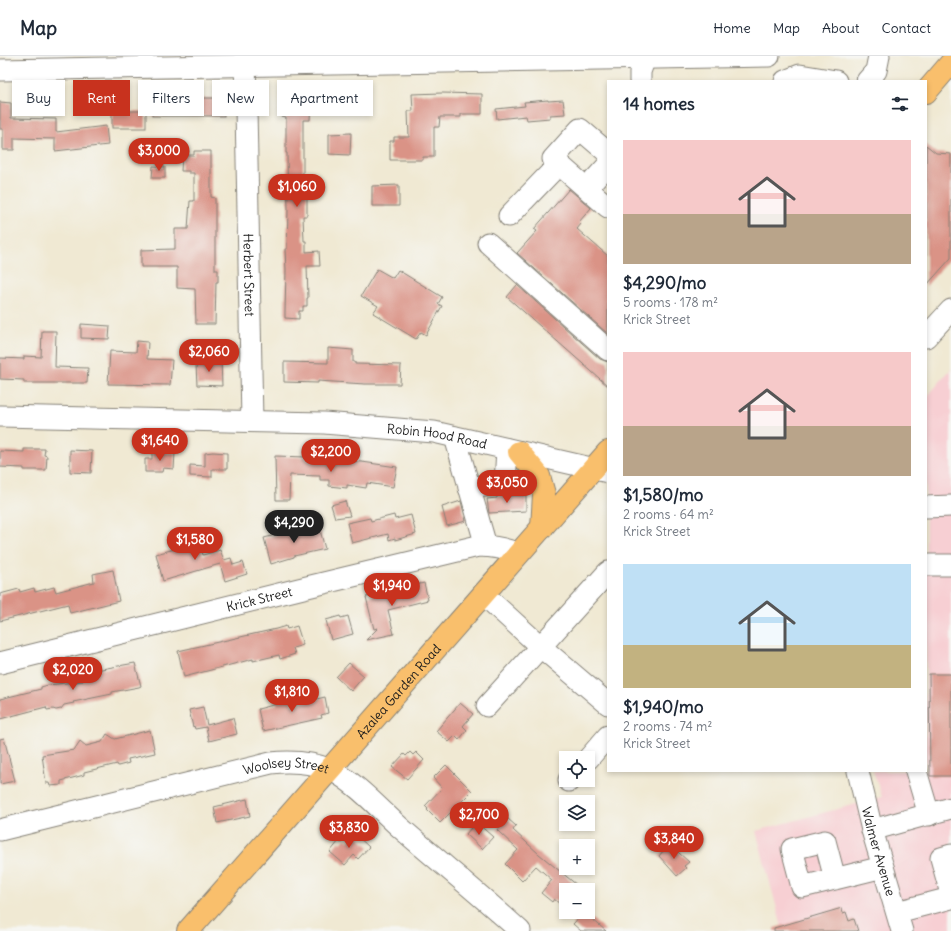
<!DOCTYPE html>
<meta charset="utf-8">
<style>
:root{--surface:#fff;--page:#f2f2f3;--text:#1f2937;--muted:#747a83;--line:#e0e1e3;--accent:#c8321e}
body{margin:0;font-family:Delius,sans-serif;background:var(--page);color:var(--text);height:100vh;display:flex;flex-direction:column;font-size:15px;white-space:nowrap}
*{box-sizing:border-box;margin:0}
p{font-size:13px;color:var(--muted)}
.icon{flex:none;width:22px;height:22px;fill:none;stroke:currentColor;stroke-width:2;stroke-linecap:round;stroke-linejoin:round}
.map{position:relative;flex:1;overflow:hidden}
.drawer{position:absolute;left:607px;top:24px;width:320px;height:692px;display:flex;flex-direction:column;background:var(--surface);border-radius:0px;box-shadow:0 2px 6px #0003}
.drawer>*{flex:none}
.top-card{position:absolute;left:12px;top:24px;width:380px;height:36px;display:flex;gap:8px}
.tools{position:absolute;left:559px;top:695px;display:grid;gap:8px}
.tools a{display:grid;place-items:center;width:36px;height:36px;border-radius:0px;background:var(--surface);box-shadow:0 2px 6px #0003;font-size:20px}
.price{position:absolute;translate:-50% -34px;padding:0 9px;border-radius:14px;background:var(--accent);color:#fff;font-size:13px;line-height:26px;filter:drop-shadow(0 1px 2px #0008)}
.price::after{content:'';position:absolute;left:50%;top:24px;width:12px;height:9px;margin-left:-6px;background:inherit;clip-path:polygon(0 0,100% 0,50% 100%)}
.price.active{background:#222;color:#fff}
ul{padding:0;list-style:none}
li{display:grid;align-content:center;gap:8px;height:212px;padding:0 16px}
li span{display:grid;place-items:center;height:124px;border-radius:0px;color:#555}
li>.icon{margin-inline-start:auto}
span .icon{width:72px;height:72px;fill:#fffc;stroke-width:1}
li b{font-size:17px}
h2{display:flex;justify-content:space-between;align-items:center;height:48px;padding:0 16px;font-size:17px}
.pill{padding:0 14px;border-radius:0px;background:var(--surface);box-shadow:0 2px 6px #0003;font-size:14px;line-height:36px}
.pill.active{background:var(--accent);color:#fff}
header{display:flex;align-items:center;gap:24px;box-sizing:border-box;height:56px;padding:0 20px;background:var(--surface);border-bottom:1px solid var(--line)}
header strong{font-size:19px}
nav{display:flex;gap:22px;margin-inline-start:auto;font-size:14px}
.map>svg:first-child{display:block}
</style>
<header>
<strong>Map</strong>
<nav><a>Home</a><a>Map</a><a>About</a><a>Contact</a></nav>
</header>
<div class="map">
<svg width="951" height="875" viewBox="0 0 951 875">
<rect width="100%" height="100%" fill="#f6f6f2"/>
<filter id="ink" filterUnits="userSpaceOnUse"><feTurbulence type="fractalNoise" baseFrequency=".025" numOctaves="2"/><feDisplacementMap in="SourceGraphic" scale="8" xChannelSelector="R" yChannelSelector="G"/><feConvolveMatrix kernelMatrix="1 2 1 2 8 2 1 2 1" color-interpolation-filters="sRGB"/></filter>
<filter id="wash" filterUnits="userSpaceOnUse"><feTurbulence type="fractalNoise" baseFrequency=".012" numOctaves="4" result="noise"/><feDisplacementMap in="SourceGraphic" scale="16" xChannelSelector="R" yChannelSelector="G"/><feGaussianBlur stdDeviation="0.9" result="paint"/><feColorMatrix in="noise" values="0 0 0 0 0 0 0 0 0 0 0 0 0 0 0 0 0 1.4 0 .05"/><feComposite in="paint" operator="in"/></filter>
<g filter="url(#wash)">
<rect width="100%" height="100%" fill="#f0e9d3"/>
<path fill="#f7cfd3" d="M951 313V875H783L756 775 882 741 873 715H926V342Z"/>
<g id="blocks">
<g fill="#da9386">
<path d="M442 37 482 38V58H461V61H440L439 71H434V101H423V104H390V85H394V81H409L408 55H413L412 38Z"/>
<path d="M350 38 351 54 334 55 333 39Z"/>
<path d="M281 40 311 43 310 64H303V128H307V160H303L304 185H306V196L319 195 320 210H307L308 242H307V250H303V255H299V263L285 262V256L286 214 285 193H287L288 154 287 97H286V62L282 61Z"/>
<rect x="152" y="42" width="72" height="18"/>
<path d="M548 44V45L563 44 565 58 550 59V62L527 64 526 60 497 63 496 53 525 50 524 46Z"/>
<path d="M0 46 11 47V62L56 63V76L106 70 108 89 55 95V83L14 82V94H3V73H0Z"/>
<rect x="112" y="55" width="34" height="17"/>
<path d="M351 77 350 99 329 98V78Z"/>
<path d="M926 89 936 97 951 98V202L926 230Z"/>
<path d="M194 95H211V141L215 142V214H218V226H216L215 268H196L195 233 177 232V211H141V194L175 193V173H188L190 145H194V117H189V115H181L182 99H194Z"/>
<path d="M153 110 165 111V122H152Z"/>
<path d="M399 129V150H372V130Z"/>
<path d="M569 133 591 152 579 166 581 168 577 173 608 200V278L517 197 537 175 534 173Z"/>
<path d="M377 213 393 222 398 214 442 241 438 248 442 250 426 279 421 276 416 283 373 257 378 250 361 240Z"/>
<path d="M517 229 600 303 608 306V330L507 241Z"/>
<path d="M81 268 110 270 109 283 81 282Z"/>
<path d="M42 275H56L55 311 88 312 87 327H24V324L0 323V302L24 303V300L41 301Z"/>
<path d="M137 285 148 286 147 303 172 304 170 329 108 328 110 295 136 296Z"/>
<path d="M328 292 353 294V306H355V308L401 309 400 328H365L318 325V327L284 326V306L328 307Z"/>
<path d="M201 303 221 304 222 330 197 329 196 309H201Z"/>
<path d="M24 393H45L44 399 47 400 46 414H24V412L0 411V395L24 396Z"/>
<path d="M70 394 92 395 91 417 70 416Z"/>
<path d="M152 396 175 397 174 413 163 412 162 416H145V403H152Z"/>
<path d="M213 396 227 397V413H212V421L190 420V409L205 410V397Z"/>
<path d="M275 400 306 401V403L362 406 397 411 393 431 367 427 366 432 347 429V432L329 430V424H320V420L290 419 289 444H276Z"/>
<path d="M526 439V455L489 457 487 443 497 442V440Z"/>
<path d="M345 445 350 460 335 462 331 449Z"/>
<path d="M461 445 466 465 447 470 442 451Z"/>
<path d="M394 459 395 463 411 459 416 478 395 484V482L389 484 388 478 352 487 347 467 370 462 371 465Z"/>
<path d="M311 470V472L319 470 325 493 294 500V501L271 508 264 482Z"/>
<path d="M196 475 203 499 220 494 224 504 231 502 233 509 243 506 247 518 225 525 220 508 163 525 156 498 186 490 183 478Z"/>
<path d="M113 514 119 545 70 557 68 548 0 565V538L19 533 20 536 34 532 35 536 54 531 56 536 94 526 93 518Z"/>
<path d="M424 527 428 544 388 554 394 578 366 584 378 572 374 573 366 541Z"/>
<path d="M340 560 341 562 348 560 353 578 331 584 326 564Z"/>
<path d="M286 570 287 573 297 570 303 589 293 592 295 598 280 603 279 599 253 605V603L184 621 178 595 276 573Z"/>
<path d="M135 607 141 630 139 631 112 636V638L73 646 74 647 64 649 61 653 56 654 53 653 47 654 46 651 0 663V643L41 633V631L48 629 83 625 82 619 90 614H96Z"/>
<path d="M349 607 364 620 351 635 336 621Z"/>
<path d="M929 618H951V720H930Z"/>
<path d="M325 641 328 657 321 659 322 662 263 675 258 653 277 648V645L290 642 292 649Z"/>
<path d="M460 647 473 658 463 670 467 674 459 684 455 680 449 686 436 675Z"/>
<path d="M203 651 207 669 233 662 237 678 209 685 206 671 195 673 194 670 193 671 189 654Z"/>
<path d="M150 674 155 697 128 703 129 707 118 710 117 708 84 716V719L61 725V729L50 730 49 727H46L42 699 74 694 80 685 86 690 102 686 107 678 115 683Z"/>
<path d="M4 682 15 725 0 728V683Z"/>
<path d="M410 696 413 699 416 696 424 704 407 723 392 711 404 698 406 700Z"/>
<path d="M446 709 472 735 440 767 427 754 428 753 425 750 442 732 433 722Z"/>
<path d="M247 743 250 760 217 767 214 751Z"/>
<path d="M507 762 516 770 513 774 539 798 583 834H566V853L554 843 552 846 541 837 552 824 536 810 522 825 505 808 518 794 497 774Z"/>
<path d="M476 766 493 781 482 793 466 778Z"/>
<path d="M355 778 369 791 358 803 354 799 345 809 330 796 339 785 341 787 345 783 349 785Z"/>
<path d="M669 788 689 806 684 810 686 812 677 820 659 800Z"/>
<path d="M842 852 843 857 846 856 849 865 854 863 858 875H774V872Z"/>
<path d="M584 856 606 875H581L573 868Z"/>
</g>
</g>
</g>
<g filter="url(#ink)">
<use href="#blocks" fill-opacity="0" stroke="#868278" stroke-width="1"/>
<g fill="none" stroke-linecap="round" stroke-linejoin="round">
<g stroke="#868278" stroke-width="23">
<g id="minor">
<path id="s1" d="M245 0 252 365"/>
<path d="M0 14 769 0"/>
<path d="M640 25V16L645 2"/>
<path d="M785 25 800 19 836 25"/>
<path d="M867 25 876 15 879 0"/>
<path d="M608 97 580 73 553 103 608 151"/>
<path d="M587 132 608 109"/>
<path d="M509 160 559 108"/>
<path d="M488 187 608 294"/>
<path d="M926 281 951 254"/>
<path id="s2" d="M0 360 324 367 434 376 608 416"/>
<path d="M455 381 486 490"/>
<path d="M469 432 505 427 507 393"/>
<path d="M926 451 951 450"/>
<path d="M926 509H951"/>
<path d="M483 538 541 591 608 648"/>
<path id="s3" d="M0 607 303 532 478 490C493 490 505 492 518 498"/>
<path d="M487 650 608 516"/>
<path d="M588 703 608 680"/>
<path id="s4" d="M858 715 872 774 902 875"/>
<path d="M916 715 929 759"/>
<path d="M569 725V724"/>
<path id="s5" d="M0 774 271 707C291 705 312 706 331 714 358 728 380 754 403 774 442 808 482 840 520 875"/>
<path d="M872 774 951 752"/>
<path d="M951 799 941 802 951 838"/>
<path d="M835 823 825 785 792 793 802 831 883 811"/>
<path d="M897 856 951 842"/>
</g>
</g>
<g stroke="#868278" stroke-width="24">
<g id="major">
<path d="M926 36 951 7"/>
<path d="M519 396 539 420 544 438 542 472"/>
<path id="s6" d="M188 875 608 396"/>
</g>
</g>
<use href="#minor" stroke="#fff" stroke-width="21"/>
<use href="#major" stroke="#f9bf6c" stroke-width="22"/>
</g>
</g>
<g text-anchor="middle" stroke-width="4" stroke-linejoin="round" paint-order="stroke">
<g font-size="13" fill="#1c1c1c" stroke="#f6f6f2">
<text dy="5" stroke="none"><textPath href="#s1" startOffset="219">Herbert Street</textPath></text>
<text dy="5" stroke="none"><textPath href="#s2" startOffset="438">Robin Hood Road</textPath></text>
<text dy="5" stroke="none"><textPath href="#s3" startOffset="267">Krick Street</textPath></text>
<text dy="5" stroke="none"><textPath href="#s6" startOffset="319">Azalea Garden Road</textPath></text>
<text dy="5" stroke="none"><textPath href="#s5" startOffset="294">Woolsey Street</textPath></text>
<text dy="5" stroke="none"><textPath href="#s4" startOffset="83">Walmer Avenue</textPath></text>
</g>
</g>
</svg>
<div class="tools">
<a><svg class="icon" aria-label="locate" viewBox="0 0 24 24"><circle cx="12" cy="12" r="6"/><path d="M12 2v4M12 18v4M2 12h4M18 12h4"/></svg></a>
<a><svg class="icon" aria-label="layers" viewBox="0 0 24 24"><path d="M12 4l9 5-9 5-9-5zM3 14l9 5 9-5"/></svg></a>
<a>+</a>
<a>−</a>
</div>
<b class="price" style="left:159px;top:116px">$3,000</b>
<b class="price" style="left:297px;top:152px">$1,060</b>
<b class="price" style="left:209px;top:317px">$2,060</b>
<b class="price" style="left:160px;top:406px">$1,640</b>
<b class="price" style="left:331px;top:417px">$2,200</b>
<b class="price" style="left:507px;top:448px">$3,050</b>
<b class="price active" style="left:294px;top:488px">$4,290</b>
<b class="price" style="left:195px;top:505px">$1,580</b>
<b class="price" style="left:392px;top:551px">$1,940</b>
<b class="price" style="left:73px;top:635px">$2,020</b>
<b class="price" style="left:292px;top:657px">$1,810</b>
<b class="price" style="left:479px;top:780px">$2,700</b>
<b class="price" style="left:349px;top:793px">$3,830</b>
<b class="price" style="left:674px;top:804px">$3,840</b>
<div class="top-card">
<a class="pill">Buy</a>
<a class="pill active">Rent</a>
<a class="pill">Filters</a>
<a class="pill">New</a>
<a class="pill">Apartment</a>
</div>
<section class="drawer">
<h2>14 homes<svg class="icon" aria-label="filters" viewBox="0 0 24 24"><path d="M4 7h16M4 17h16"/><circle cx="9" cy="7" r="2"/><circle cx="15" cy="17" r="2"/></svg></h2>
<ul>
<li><span style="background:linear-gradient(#f6c9c9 60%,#b9a48a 0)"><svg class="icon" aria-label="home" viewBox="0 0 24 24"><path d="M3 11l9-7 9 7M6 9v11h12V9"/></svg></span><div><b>$4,290/mo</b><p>5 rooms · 178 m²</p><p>Krick Street</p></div></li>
<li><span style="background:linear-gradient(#f6c9c9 60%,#b9a48a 0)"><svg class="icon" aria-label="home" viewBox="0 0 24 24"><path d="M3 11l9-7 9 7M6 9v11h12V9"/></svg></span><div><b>$1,580/mo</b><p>2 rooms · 64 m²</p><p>Krick Street</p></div></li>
<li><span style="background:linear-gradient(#bfe0f5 65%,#c2b280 0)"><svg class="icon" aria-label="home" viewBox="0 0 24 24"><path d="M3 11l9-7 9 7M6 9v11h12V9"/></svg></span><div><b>$1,940/mo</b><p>2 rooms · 74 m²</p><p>Krick Street</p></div></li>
</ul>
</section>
</div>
